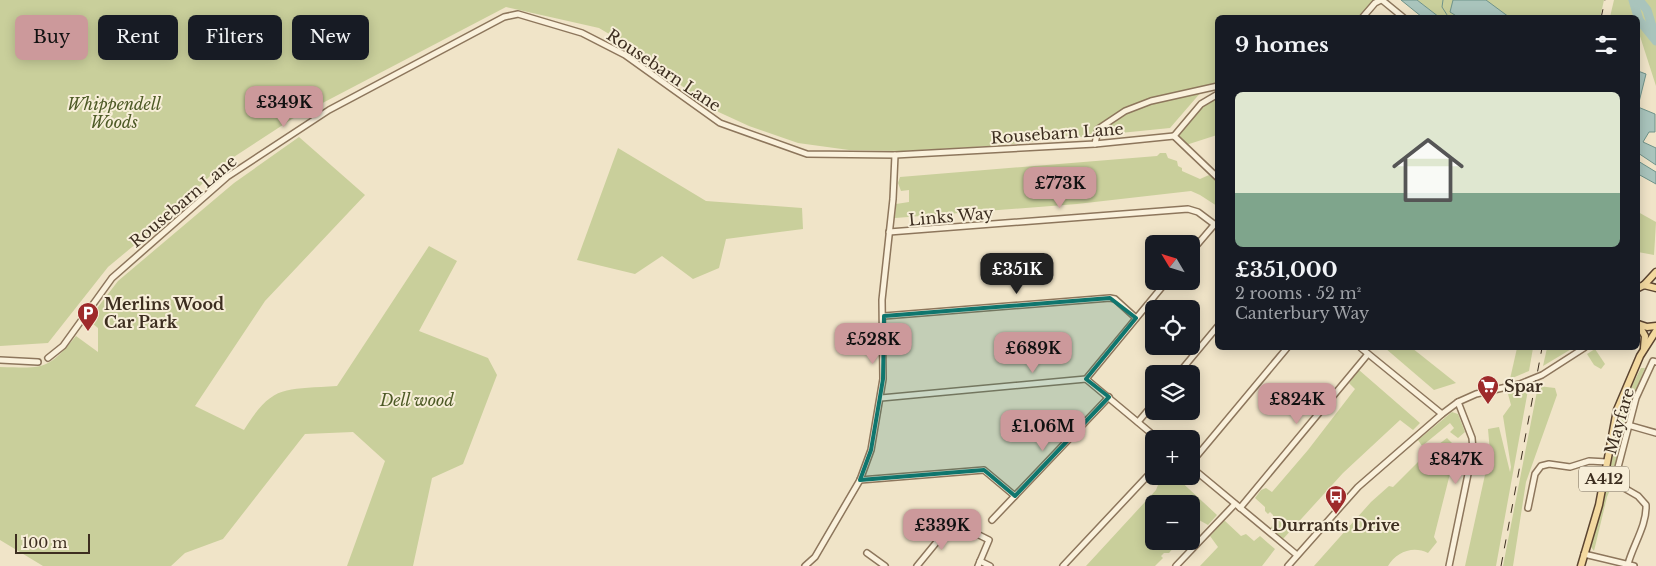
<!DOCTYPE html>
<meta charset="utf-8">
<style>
:root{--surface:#171b24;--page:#20242c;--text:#f1f3f6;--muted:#9ea1a6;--accent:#cc999b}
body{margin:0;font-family:"Libre Baskerville",serif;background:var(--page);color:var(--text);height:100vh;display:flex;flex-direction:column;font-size:19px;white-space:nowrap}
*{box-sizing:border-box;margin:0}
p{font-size:16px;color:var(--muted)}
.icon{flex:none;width:28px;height:28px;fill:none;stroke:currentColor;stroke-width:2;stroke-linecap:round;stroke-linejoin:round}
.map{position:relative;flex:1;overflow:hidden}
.panel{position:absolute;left:1215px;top:15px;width:425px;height:335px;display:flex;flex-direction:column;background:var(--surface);border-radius:8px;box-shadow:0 2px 12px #0003}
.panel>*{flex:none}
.banner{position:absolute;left:15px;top:15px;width:475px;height:45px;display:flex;gap:10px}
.needle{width:32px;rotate:308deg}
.fabs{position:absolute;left:1145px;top:235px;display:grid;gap:10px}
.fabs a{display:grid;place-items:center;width:55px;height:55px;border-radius:8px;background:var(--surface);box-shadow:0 2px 12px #0003;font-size:25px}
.scale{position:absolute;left:15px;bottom:12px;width:75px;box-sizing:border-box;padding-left:5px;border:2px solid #3d2e20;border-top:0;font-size:14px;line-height:18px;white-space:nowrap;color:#3d2e20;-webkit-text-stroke:4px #f7eed8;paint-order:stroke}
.price{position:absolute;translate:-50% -42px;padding:0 11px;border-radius:10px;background:var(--accent);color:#111;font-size:16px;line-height:32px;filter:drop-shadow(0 1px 2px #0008)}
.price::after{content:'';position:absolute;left:50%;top:30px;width:15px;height:11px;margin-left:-8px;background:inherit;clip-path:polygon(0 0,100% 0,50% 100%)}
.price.active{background:#222;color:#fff}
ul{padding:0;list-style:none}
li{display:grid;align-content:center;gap:10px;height:265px;padding:0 20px}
li span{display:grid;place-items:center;height:155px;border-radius:8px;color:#555}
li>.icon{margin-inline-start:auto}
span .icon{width:90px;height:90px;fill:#fffc;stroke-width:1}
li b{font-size:21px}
h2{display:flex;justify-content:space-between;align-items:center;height:60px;padding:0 20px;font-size:21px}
.tag{padding:0 18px;border-radius:8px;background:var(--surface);box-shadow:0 2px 12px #0003;font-size:18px;line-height:45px}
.tag.active{background:var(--accent);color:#111}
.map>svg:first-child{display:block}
</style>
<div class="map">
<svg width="1656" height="566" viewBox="0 0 1656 566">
<rect width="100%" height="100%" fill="#f0e4c8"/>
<g fill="#c9cf9b">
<path d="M0 0H1377L1363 17 1218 18 1217 89 1202 91 1170 128 990 146 902 151 849 150 798 143 749 126 712 109 631 47 599 28 506 7 292 119 220 166 173 213 108 267 48 343 0 346Z"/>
<path d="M1417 0H1604L1600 18 1439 17Z"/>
<path d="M1614 0H1656V86L1638 30V18L1610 17Z"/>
<path d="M1217 96V135L1186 145 1177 137C1178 116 1199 102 1217 96Z"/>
<path d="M299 137 365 195 265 301 195 406 244 430C273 383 285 390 337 386L429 246 457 261 419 331 488 358 497 375 463 464 432 478 413 566H347L385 461 353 432 305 434 223 539 185 553 171 566H43L0 540V367C44 368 47 371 76 336L98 352V328L88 320 118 281 234 183Z"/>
<path d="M618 148 706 201 802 208 803 229 726 239 719 268 693 279 662 256 635 274 577 260Z"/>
<path d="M1160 153H1166L1168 158 1177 161 1178 166 1182 168V171L1200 179 1209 175 1217 181V206L1200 195 1191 191 1077 204 895 218 896 204 909 202V190L901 191 898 183 900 177 1157 156Z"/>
<path d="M1638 212 1656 222 1654 255 1638 252Z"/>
<path d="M1385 348H1412L1456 383 1434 390Z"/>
<path d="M1517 348H1533L1529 371 1510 379Z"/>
<path d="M1547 348H1573L1543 366Z"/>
<path d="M1595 349 1605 364 1601 369 1594 365 1587 354Z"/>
<path d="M1641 368H1645L1626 414 1613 483 1607 497 1594 551 1591 547C1597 524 1603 502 1608 479 1618 435 1618 410 1641 368Z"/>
<path d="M1359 370 1420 423 1413 430 1400 420 1343 473 1283 539 1270 529 1274 523 1273 515 1270 512 1268 514 1265 511V507L1255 498 1261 490 1266 488 1272 492 1308 450 1355 389 1349 383Z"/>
<path d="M1538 386 1555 388 1557 395 1526 482 1513 566H1503Z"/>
<path d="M1528 390 1496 566H1465L1490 452 1488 429 1499 427 1510 472 1511 467 1503 416 1511 405 1508 394Z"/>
<path d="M1452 412 1458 414 1465 432 1458 438 1450 432 1454 428 1450 423 1422 446 1418 440Z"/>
<path d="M1447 438 1452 443 1433 460 1440 467 1453 456 1454 458 1434 537 1437 542 1428 553C1413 545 1396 552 1388 566H1314L1371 502 1389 486 1393 487 1426 454Z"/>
<path d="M1154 476H1175L1217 515 1208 525 1199 520 1191 528V504H1154V541H1179L1169 553H1164L1161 556 1163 558 1155 566H1086L1156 490 1158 485 1151 478Z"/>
<path d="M1224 520 1241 536 1246 534 1254 541 1260 536 1275 549 1262 566H1200L1218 547 1210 536Z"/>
</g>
<g fill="#a9c4bc" stroke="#6f938a">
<path d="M1401 0H1417L1439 17H1422Z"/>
<path d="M1453 0H1486L1509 17H1458L1450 12Z"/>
<path d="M1638 71 1646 74 1638 106Z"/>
<path d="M1638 107 1655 114V132H1649L1643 142 1656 148V165L1638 153Z"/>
<path d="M1638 161 1656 172V184L1638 174Z"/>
</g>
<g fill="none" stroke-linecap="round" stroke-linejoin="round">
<path stroke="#6f938a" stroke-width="1" d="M1443 0 1442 7 1449 18"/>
<g stroke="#a9c4bc" stroke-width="9">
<path d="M1633 0 1639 20 1656 41"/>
<path d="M1639 0 1647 10 1655 36"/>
</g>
<g stroke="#8d765c" stroke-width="8">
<g id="minor">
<path d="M1382 0 1404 18"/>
<path d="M1362 18 1375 3 1381 0"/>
<path d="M1174 136 1201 104 1218 94"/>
<path d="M1174 136 1218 178"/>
<path d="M1095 144 1098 129 1125 111 1151 101 1218 86"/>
<path d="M889 232 1188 209 1198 212 1218 227"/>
<path d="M1191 252 1214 225"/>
<path d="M884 316 1110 298 1115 299 1136 318"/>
<path d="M1361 348 1442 414"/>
<path d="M48 358 63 346 112 278 227 177 329 110 504 17 518 14 582 33 625 55 720 123 807 154 895 155 1095 144 1174 136"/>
<path d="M0 360 38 362"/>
<path d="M1178 374 1218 326"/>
<path d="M1086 379 1167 281"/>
<path d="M881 398 1086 379 1158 439"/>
<path d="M1138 422 1154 403"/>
<path d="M1628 425 1656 433"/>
<path d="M1191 463 1287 348"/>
<path d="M1191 467 1297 555"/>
<path d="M860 480 984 470 1015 496"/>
<path d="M1240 508 1368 354"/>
<path d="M1528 508 1535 474 1541 466 1549 464 1570 467 1589 461 1607 462"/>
<path d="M992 520 1109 397"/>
<path d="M867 553 885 566"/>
<path d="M1584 554 1634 566"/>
<path d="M980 561 990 566"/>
<path d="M1628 564C1633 545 1647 525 1646 505L1638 496 1619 485 1616 475 1636 398 1653 361 1656 362"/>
<path d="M805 566 815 557 860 480 871 450 883 379 882 300 893 199 895 155"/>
<path d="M917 566 949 527 975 533 989 540 978 566"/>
<path d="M1063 566 1154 469"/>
<path d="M1176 566 1235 504"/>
<path d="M1288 566 1358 487 1442 414 1458 402 1476 394 1520 384 1542 375 1584 348"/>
<path d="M1449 566 1473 450 1472 438 1458 402"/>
</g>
</g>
<g stroke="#5b4430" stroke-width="9">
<g id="major">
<path d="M1644 285 1656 272"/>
<path d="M1638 288 1644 285 1656 288"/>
<path d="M1638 324 1645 336 1644 348"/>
<path d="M1638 324 1647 327 1656 326"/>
<path d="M1581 566 1599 505 1617 410 1640 356 1656 331"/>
</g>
</g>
<use href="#minor" stroke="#faf1dc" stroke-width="5"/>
<use href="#major" stroke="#f3d9a0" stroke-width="6"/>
<g stroke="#3d2e20" stroke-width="1" stroke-dasharray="9 9" stroke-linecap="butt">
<path d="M1601 18 1605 0"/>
<path d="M1501 566 1542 348"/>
</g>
</g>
<path fill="#0f766e" fill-opacity="0.2" stroke="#0f766e" stroke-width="4" stroke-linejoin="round" d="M1110 298 1136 318 1086 379 1109 397 1015 496 984 470 860 480 871 450 883 379 884 316Z"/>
<defs>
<g id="parking-pin" transform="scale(1.125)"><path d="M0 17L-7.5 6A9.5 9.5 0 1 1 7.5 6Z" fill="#9e2a2b" stroke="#f7eed8"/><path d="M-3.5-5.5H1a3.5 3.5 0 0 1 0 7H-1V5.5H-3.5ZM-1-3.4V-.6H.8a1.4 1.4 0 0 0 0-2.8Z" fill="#fff"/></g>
<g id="supermarket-pin" transform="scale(1.125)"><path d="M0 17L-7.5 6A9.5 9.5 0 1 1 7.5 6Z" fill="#9e2a2b" stroke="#f7eed8"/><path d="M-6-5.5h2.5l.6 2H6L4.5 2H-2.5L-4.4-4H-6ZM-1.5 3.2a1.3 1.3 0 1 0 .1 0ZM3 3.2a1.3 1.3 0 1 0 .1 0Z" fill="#fff"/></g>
<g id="bus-pin" transform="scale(1.125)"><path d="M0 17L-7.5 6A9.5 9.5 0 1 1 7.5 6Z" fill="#9e2a2b" stroke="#f7eed8"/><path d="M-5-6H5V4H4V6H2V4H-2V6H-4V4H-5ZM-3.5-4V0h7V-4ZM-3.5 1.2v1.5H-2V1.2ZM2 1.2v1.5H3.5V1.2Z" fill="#fff"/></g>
</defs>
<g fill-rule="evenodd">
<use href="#parking-pin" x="88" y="313"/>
<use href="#supermarket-pin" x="1488" y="386"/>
<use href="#bus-pin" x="1336" y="496"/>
</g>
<g text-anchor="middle" stroke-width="4" stroke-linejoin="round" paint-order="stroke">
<rect fill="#f7eed8" stroke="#756857" stroke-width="1" x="1579" y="466.5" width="50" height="25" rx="4"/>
<g font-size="15" font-weight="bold" fill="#3d2e20">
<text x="1604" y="484">A412</text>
</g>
<g font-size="16" fill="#3d2e20" stroke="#f7eed8">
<text transform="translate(664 70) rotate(34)" y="6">Rousebarn Lane</text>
<text transform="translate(1057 133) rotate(-4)" y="6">Rousebarn Lane</text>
<text transform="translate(183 201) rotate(-40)" y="6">Rousebarn Lane</text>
<text transform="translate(951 216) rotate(-5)" y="6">Links Way</text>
<text transform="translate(1619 421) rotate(-74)" y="6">Mayfare</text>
</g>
<g font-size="16" font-style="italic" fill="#4d5a26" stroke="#f7eed8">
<text x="114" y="110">Whippendell<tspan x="114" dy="18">Woods</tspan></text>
<text x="417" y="406">Dell wood</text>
</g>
<g font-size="16" font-weight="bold" fill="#3d2e20" stroke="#f7eed8" text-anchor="start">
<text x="104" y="310">Merlins Wood<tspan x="104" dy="18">Car Park</tspan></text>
<text x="1504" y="392">Spar</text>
<text x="1336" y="531" text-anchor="middle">Durrants Drive</text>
</g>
</g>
</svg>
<div class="fabs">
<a><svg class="needle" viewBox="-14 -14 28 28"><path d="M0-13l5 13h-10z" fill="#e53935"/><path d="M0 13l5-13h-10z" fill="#9ea1a6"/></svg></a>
<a><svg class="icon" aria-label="locate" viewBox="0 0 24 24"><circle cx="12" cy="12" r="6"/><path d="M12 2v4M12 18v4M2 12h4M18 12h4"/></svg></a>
<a><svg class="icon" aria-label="layers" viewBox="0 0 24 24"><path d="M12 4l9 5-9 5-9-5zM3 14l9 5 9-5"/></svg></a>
<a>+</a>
<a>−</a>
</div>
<div class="scale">100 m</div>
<b class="price" style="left:284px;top:128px">£349K</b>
<b class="price" style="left:1060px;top:209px">£773K</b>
<b class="price active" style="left:1017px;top:295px">£351K</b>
<b class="price" style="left:873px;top:365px">£528K</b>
<b class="price" style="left:1033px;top:374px">£689K</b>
<b class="price" style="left:1297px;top:425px">£824K</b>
<b class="price" style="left:1043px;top:452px">£1.06M</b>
<b class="price" style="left:1456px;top:485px">£847K</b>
<b class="price" style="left:942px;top:551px">£339K</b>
<div class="banner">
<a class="tag active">Buy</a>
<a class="tag">Rent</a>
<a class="tag">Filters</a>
<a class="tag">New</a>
</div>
<section class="panel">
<h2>9 homes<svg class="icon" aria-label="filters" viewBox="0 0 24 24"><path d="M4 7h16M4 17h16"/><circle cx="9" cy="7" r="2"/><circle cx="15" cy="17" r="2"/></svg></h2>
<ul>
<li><span style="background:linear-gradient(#dfe7d0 65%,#7fa58c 0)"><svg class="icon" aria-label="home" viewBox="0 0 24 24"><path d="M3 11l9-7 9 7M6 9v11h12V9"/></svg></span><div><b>£351,000</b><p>2 rooms · 52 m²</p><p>Canterbury Way</p></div></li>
</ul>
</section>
</div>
